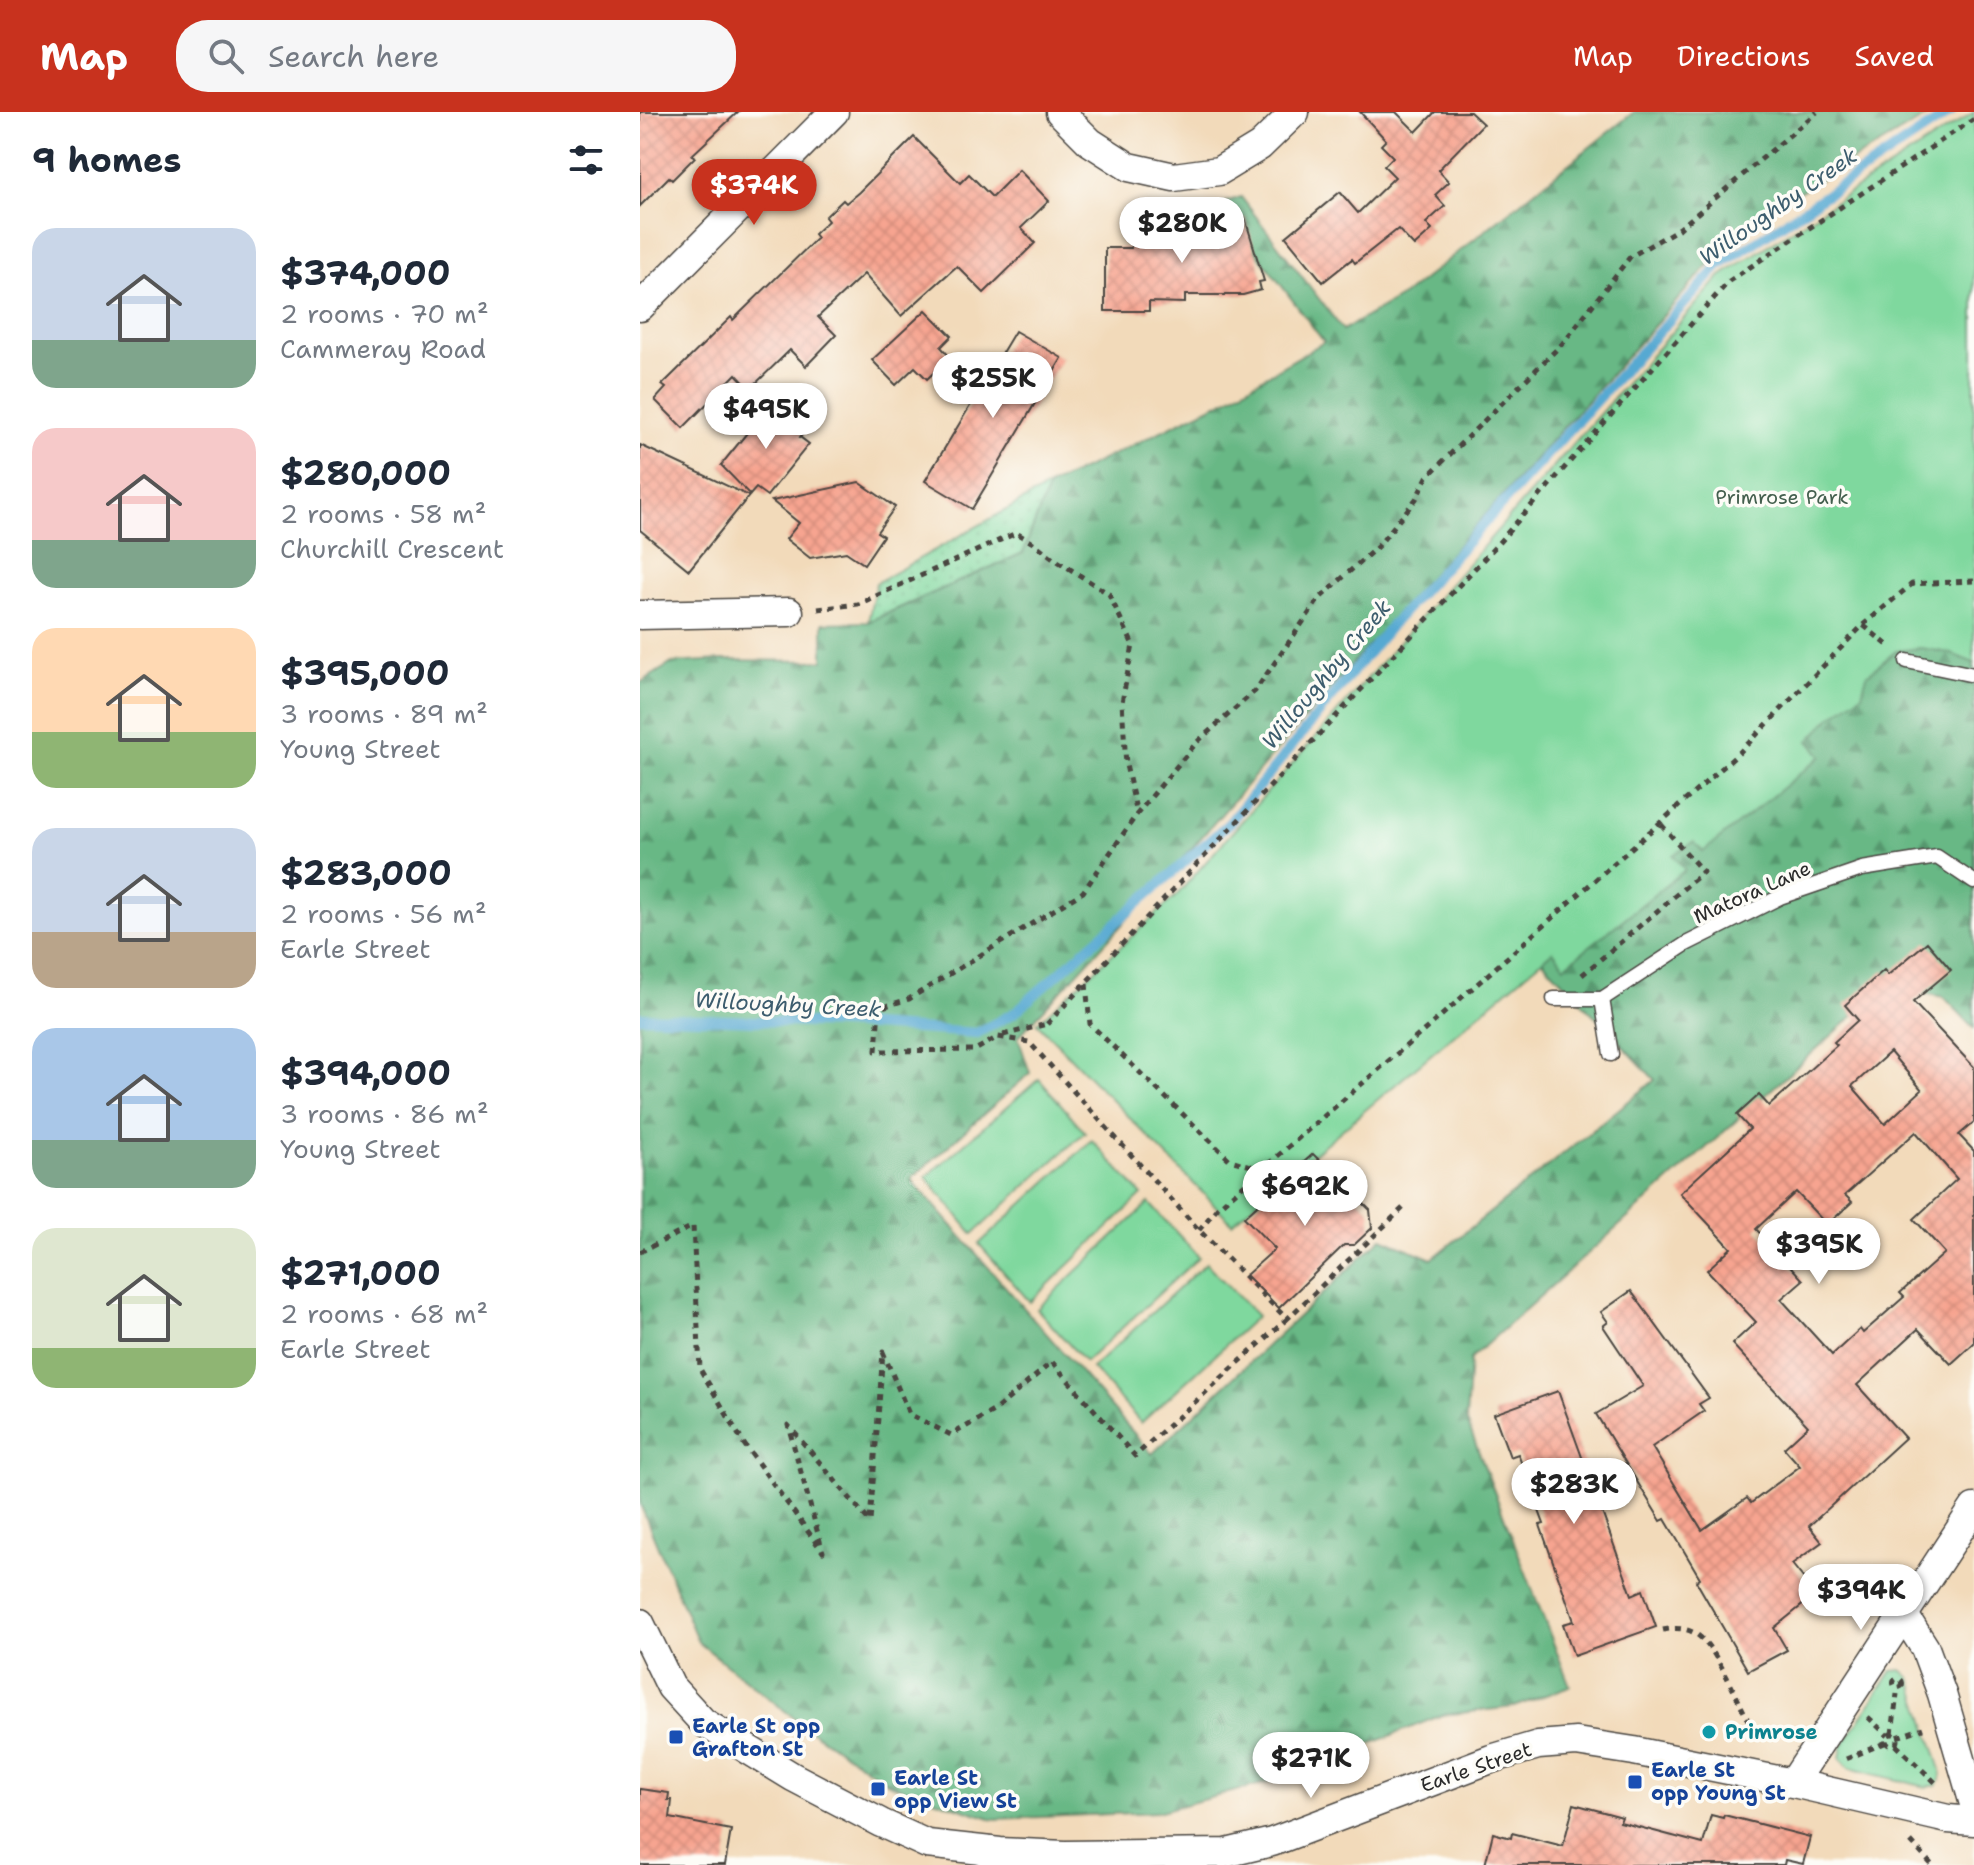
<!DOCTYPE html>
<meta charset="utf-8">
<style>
:root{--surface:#fff;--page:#f6f6f7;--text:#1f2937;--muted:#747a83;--accent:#c8321e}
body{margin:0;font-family:"Shantell Sans",sans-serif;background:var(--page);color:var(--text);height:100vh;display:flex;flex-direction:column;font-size:30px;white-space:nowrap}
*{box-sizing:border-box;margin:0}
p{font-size:26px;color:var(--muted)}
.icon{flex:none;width:44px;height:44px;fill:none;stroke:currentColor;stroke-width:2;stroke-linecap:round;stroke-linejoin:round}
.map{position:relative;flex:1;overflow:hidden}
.side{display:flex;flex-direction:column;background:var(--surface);width:640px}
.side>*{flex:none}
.price{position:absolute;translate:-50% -68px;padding:0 18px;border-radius:28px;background:#fff;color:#222;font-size:26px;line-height:52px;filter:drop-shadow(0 2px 4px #0008)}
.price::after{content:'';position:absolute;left:50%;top:48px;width:24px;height:18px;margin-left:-12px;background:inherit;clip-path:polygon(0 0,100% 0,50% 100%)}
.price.current{background:var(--accent);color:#fff}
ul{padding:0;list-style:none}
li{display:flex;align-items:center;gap:24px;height:200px;padding:0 32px}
li span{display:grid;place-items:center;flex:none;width:224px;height:160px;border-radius:24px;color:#555}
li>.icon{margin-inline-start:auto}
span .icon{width:96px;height:96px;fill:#fffc;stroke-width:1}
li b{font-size:34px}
h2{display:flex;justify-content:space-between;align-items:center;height:96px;padding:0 32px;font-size:34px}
header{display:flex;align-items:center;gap:48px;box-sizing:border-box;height:112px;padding:0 40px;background:var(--accent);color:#fff}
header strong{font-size:38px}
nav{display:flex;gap:44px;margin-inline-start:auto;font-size:28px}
.search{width:560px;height:72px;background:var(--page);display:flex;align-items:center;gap:20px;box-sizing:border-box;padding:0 28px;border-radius:32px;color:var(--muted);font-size:30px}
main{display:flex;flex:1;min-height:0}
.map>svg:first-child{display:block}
</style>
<header>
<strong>Map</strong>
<div class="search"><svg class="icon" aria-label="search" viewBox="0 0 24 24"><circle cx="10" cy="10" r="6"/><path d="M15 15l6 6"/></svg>Search here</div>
<nav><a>Map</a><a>Directions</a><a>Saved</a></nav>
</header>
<main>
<section class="side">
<h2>9 homes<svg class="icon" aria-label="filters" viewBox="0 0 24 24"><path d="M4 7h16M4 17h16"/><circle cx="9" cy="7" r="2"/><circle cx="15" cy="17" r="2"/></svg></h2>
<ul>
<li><span style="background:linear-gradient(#c9d6e8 70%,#7fa58c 0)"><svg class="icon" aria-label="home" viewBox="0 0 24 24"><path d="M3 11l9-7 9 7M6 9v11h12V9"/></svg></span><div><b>$374,000</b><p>2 rooms · 70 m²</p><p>Cammeray Road</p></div></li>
<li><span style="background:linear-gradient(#f6c9c9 70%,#7fa58c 0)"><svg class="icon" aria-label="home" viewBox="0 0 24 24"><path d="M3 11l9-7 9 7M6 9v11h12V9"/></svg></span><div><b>$280,000</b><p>2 rooms · 58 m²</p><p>Churchill Crescent</p></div></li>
<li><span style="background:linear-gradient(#ffd9b3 65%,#8fb573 0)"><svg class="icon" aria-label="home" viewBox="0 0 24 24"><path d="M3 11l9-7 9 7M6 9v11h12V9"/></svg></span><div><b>$395,000</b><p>3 rooms · 89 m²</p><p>Young Street</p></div></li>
<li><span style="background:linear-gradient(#c9d6e8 65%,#b9a48a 0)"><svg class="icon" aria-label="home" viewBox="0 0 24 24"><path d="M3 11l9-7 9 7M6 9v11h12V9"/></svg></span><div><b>$283,000</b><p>2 rooms · 56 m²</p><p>Earle Street</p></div></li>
<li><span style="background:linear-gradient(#a9c7e8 70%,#7fa58c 0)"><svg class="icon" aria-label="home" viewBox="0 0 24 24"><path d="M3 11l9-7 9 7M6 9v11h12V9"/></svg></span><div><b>$394,000</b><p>3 rooms · 86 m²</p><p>Young Street</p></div></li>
<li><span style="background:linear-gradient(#dfe7d0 75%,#8fb573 0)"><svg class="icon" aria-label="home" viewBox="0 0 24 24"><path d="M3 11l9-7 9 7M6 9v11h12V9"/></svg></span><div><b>$271,000</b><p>2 rooms · 68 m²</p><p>Earle Street</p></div></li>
</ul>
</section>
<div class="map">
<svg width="1334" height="1753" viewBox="0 0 1334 1753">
<defs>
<pattern id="grass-dots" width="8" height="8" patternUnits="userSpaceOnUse" patternTransform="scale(2)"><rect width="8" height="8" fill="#7fd89e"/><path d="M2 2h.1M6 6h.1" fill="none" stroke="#6eba88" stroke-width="1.8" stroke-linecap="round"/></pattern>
<pattern id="forest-firs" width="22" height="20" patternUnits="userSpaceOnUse" patternTransform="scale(2)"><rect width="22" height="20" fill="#67b885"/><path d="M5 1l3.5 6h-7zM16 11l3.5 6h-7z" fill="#55966d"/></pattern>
<pattern id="building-cross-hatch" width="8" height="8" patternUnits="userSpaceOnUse" patternTransform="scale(2)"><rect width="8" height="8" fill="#f7a490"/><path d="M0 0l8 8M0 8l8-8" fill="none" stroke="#d48d7c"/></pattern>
</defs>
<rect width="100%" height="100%" fill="#fdfcf7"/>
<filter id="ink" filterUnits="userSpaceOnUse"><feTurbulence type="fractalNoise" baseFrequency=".0125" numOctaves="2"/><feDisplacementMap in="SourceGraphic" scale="16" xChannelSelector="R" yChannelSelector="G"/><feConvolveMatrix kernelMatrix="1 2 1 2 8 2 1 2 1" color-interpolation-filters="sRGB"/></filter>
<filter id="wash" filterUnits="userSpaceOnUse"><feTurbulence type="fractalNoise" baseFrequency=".006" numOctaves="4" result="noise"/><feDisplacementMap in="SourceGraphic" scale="32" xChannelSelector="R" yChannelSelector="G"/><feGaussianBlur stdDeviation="1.8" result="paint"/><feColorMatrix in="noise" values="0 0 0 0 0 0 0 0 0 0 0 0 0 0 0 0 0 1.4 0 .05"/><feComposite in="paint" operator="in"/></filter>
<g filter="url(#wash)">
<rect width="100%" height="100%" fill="#f2daba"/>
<path fill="url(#grass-dots)" stroke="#558264" stroke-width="2" d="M409 374 384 441 228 510 236 471Z"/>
<path fill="url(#forest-firs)" stroke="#497258" stroke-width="2" d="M994 0H1294L1144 89 1074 147 711 553 539 751 378 925 390 961 271 1067 512 1342 742 1126 792 1147 1015 968 901 847 1257 528 1334 539V916L1304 885 1247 874 830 1247 826 1307 930 1574 874 1595 802 1603 648 1665 517 1700 353 1707 252 1673 168 1617 58 1530 0 1392V571L32 551 82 548 183 549V511L228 510 383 441 409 374 585 288 684 230 580 92 601 85 703 218 764 183Z"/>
<g fill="#7fd89e" stroke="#558264" stroke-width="2">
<path d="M1334 0V551L1309 541 1281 536 1256 539 1227 563 1222 582 1189 607 1169 629 1182 644 1063 740 1054 730 1033 743 1045 758 925 854 913 839 592 1111 397 911 536 784 1081 164Z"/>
<path d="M399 967 445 1020 333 1122 286 1065Z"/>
<path d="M452 1028 502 1083 390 1190 339 1132Z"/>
<path d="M509 1091 559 1145 445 1250 397 1197Z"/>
<path d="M566 1151 617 1204 501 1311 452 1256Z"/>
<path d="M1262 1558 1271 1566 1301 1658V1666L1297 1673 1286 1675 1209 1656 1200 1646 1202 1634 1252 1559Z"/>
</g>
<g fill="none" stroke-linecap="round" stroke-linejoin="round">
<path stroke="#57a9d2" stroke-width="10" d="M0 905 202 912 337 921 374 901 589 711 748 517 1079 154 1311 0"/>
</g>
<g id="blocks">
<g fill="url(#building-cross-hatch)" fill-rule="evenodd">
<path d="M0 0H98L52 43 55 45 32 68 29 65 0 94Z"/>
<path d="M720 0H756L776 20 795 0H830L843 12 798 58 809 70 795 83 805 94 786 111 792 118 774 134 758 117 715 151 712 147 683 170 646 125 700 80 718 101 755 65 744 54 753 45 741 33 746 28Z"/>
<path d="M274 25 320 71 329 62 352 85 379 58 409 89 381 116 395 131 344 181 317 154 261 204 224 162 178 205 196 223 166 254 150 238 110 277 96 262 43 316 15 288 26 276 22 273 91 205 93 208 177 126 174 122 188 109 185 105 203 88 206 91 219 80Z"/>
<path d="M579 101 585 124 605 106 624 169 619 170 621 178 603 183H545V191L509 190V199H465V136H491V126Z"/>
<path d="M286 198 312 224 301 235 310 245 287 267 275 255 256 273 232 248Z"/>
<path d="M375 219 422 246 332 397 285 369Z"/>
<path d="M132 290 166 318 160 325 169 332 127 384 116 376 110 383 81 353Z"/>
<path d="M0 333 109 384 49 458 0 418Z"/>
<path d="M219 370 255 395 237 420 243 424 224 452 206 440 170 446 146 427 159 411 132 389Z"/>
<path d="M1287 830 1311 858 1273 890 1334 955V1010L1319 1023 1334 1039V1231L1311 1252 1278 1217 1217 1273 1265 1326 1169 1414 1182 1430 1152 1452 1176 1482 1134 1516 1147 1538 1108 1559 1056 1469 1060 1466 1025 1407 1021 1409 956 1302 1003 1274 963 1214 968 1210 961 1200 991 1179 1069 1286 1059 1292 1064 1299 1012 1335 1062 1418 1107 1386 1111 1391 1160 1354 1144 1336 1168 1314 1092 1232 1116 1210 1067 1158 1091 1136 1040 1081 1110 1017 1097 1003 1119 983 1129 994 1197 933 1194 930 1218 908 1205 893 1244 858 1248 863ZM1250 940 1282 978 1245 1012 1212 974ZM1276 1020 1317 1067 1274 1107 1305 1141 1260 1181 1264 1185 1223 1221 1220 1217 1192 1243 1141 1187 1163 1168 1116 1117 1156 1080 1187 1113 1212 1090 1205 1083Z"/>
<path d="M673 1042 730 1098 732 1116 714 1133H704L639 1196 606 1163 635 1137 604 1105Z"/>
<path d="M918 1279 992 1483 1003 1478 1016 1515 934 1544 923 1512 934 1509 900 1413 904 1412 878 1342 870 1345 854 1302Z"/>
<path d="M0 1677 29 1681 28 1688H32L30 1706 91 1718 85 1753H0Z"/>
<path d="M934 1692 982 1705 980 1710 1063 1732 1071 1703 1083 1706 1084 1703 1170 1725 1163 1752 1145 1748 1144 1753H845L853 1721 871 1726 872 1721 923 1734Z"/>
</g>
</g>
</g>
<g filter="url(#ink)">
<use href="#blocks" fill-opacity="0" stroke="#494540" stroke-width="2"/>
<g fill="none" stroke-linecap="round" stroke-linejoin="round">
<g stroke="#494540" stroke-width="17">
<g id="lane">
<path d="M1267 549 1334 563"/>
<path d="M914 887H962"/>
<path d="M962 887 1046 832 1140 785 1222 757 1297 745 1334 770"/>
<path d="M962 887 971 942"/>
</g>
</g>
<g stroke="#494540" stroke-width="31">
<g id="street">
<path d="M420 0 450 30 489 55 534 65 579 59 620 34 655 0"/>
<path d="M0 195 194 0"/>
<path d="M0 503 149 500"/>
<path d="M1264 1503 1285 1536 1302 1582 1334 1692"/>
<path d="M0 1511 31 1575 63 1610 153 1665 241 1711 287 1732 360 1740 425 1743 586 1741 632 1730 851 1647 898 1633 936 1630 994 1639 1153 1671 1308 1707 1334 1709"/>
<path d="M1153 1671 1334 1396"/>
</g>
</g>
<g stroke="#494540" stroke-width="5" stroke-dasharray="6 6" stroke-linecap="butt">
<path d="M178 497 218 492 376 421 395 432 416 448 469 482 493 533 482 590 486 653 497 702"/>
<path d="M1223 513 1272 472 1334 469"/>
<path d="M942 863 1063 760 1019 710"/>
<path d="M446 872 450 912 590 1048 622 1057"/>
<path d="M407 912 854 436 1089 169 1334 7"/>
<path d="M363 923 407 912"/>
<path d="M763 1096 647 1207 559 1118 389 930 358 925 335 938 236 939 239 896 269 887 443 780 497 702 557 630 615 579 679 487 738 434 776 387 787 365 922 232 990 145 1040 116 1177 0"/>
<path d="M559 1118 577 1096 794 910 1099 641 1223 513 1251 536"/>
<path d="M0 1140 53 1114 60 1257 104 1332 183 1440 148 1313 230 1410 243 1240 269 1302 311 1323 355 1298 412 1250 495 1344 647 1207"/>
<path d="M1023 1518C1036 1515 1050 1516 1060 1525 1079 1541 1101 1596 1114 1620"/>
<circle cx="1258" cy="1571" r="4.5"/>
<path d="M1228 1605 1248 1624"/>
<path d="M1252 1622 1257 1582"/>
<circle cx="1252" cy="1628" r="6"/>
<path d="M1257 1625 1283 1616"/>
<path d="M1256 1633 1296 1671"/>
<path d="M1206 1647 1247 1630"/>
<path d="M1271 1730 1292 1753"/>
</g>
<use href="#lane" stroke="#fff" stroke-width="14"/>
<use href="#street" stroke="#fff" stroke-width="28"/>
</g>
</g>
<circle fill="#0f9aa8" stroke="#fdfcf7" stroke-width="3" cx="1069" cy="1620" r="8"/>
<g fill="#1a4fb4" stroke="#fdfcf7" stroke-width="3">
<rect x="28" y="1617" width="16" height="16" rx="4"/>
<rect x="987" y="1662" width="16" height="16" rx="4"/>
<rect x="230" y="1669" width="16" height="16" rx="4"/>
</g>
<g text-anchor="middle" stroke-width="7" stroke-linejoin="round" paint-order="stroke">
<g font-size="20" fill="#445f4e" stroke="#fdfcf7">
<text x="1142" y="392">Primrose Park</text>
</g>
<g font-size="20" fill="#2b2b2b" stroke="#fdfcf7">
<text transform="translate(1112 780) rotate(-24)" y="7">Matora Lane</text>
<text transform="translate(836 1655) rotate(-19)" y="7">Earle Street</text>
</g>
<g font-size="20" font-weight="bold" fill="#164399" stroke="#fdfcf7" text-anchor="start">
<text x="52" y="1621">Earle St opp<tspan x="52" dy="23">Grafton St</tspan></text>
<text x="1011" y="1665">Earle St<tspan x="1011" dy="23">opp Young St</tspan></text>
<text x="254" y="1673">Earle St<tspan x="254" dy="23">opp View St</tspan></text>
</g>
<g font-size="20" font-weight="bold" fill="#0d838f" stroke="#fdfcf7" text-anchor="start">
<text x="1085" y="1627">Primrose</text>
</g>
<g font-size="22" font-style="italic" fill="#3d5d6e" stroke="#fdfcf7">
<text transform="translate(1138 94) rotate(-35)" y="8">Willoughby Creek</text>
<text transform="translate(686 562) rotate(-50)" y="8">Willoughby Creek</text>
<text transform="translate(148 892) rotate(3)" y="8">Willoughby Creek</text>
</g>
</g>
</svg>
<b class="price current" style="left:114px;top:115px">$374K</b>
<b class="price" style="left:542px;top:153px">$280K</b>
<b class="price" style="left:353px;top:308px">$255K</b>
<b class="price" style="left:126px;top:339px">$495K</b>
<b class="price" style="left:665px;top:1116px">$692K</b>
<b class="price" style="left:1179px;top:1174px">$395K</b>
<b class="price" style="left:934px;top:1414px">$283K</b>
<b class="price" style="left:1221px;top:1520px">$394K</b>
<b class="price" style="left:671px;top:1688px">$271K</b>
</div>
</main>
